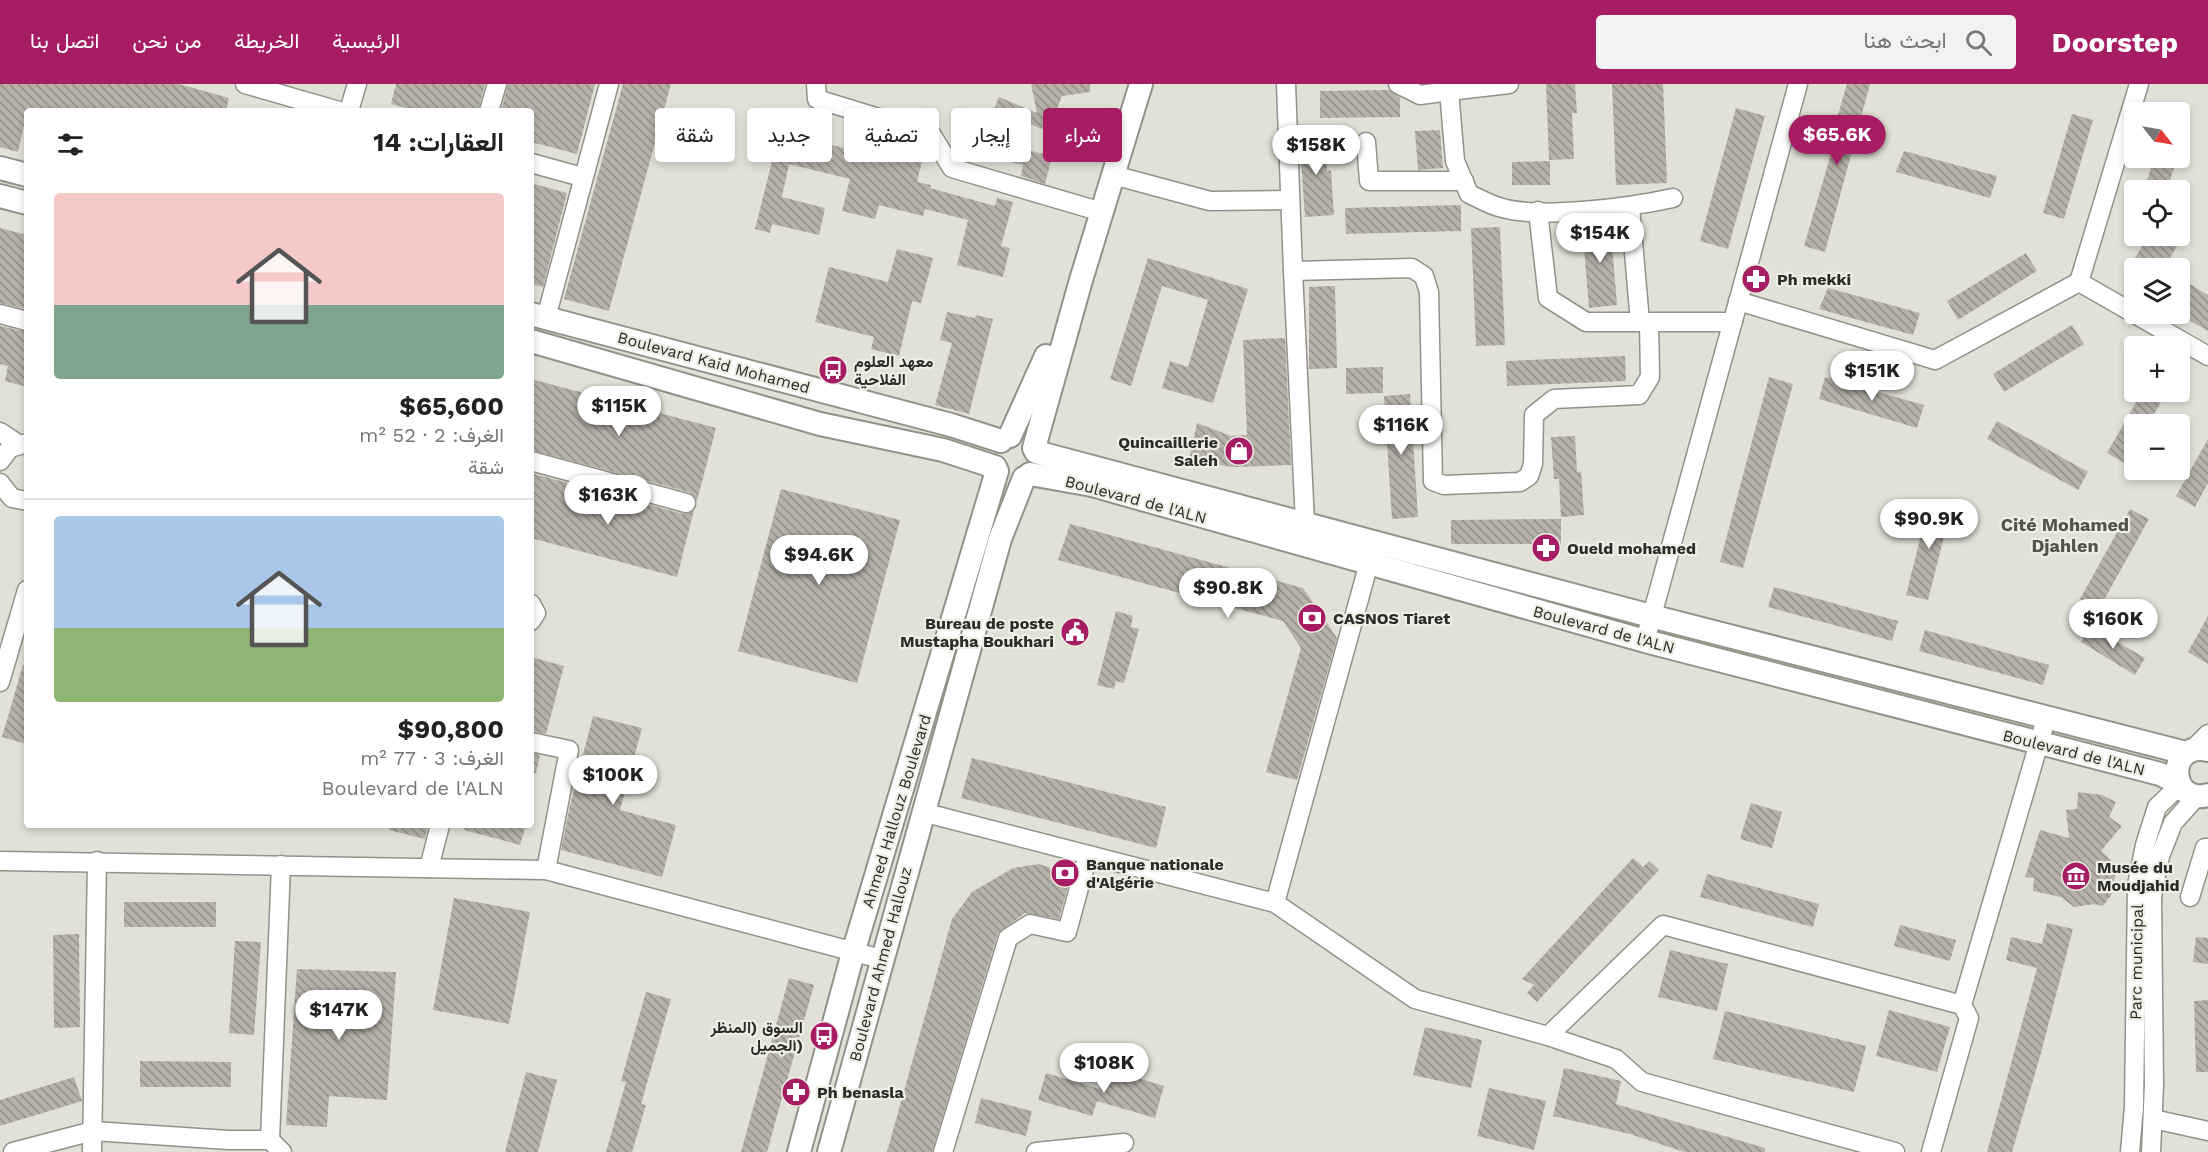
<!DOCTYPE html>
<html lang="ar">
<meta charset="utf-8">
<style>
:root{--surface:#fff;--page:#f2f2f2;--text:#222;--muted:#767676;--line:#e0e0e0;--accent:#a71d63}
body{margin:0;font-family:"Work Sans",Vazirmatn,sans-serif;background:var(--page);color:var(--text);direction:rtl;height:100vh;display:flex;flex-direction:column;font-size:22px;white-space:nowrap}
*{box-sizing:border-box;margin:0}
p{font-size:20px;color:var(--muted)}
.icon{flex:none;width:33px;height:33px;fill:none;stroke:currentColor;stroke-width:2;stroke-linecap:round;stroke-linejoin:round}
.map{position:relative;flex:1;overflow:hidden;direction:ltr}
.details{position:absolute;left:24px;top:24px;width:510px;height:720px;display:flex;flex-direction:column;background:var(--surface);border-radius:6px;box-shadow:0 3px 9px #0003;direction:rtl}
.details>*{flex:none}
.banner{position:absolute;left:552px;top:24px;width:570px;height:54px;direction:rtl;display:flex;gap:12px}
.needle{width:39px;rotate:121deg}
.buttons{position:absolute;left:2124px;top:18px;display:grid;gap:12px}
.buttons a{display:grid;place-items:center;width:66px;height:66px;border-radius:6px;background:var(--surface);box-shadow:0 3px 9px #0003;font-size:30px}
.price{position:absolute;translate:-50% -51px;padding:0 14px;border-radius:21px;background:#fff;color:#222;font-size:20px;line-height:39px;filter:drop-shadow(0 2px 3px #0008)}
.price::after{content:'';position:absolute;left:50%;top:36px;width:18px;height:14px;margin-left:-9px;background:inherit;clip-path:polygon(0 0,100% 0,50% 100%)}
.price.current{background:var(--accent);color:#fff}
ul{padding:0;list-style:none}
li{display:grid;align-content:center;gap:12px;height:318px;padding:0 30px}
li+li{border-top:2px solid var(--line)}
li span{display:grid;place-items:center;height:186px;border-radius:6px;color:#555}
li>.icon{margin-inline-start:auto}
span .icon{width:108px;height:108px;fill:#fffc;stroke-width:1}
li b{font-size:26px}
h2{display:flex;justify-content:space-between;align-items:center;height:72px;padding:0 30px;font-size:26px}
.tag{padding:0 21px;border-radius:6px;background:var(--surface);box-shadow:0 3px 9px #0003;font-size:21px;line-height:54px}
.tag.current{background:var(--accent);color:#fff}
header{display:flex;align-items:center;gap:36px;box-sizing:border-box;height:84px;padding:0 30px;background:var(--accent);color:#fff}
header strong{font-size:28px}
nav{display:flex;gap:33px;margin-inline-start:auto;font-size:21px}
.search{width:420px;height:54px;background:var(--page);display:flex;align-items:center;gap:15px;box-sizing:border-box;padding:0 21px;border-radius:6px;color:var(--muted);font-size:22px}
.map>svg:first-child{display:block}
</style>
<header>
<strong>Doorstep</strong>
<div class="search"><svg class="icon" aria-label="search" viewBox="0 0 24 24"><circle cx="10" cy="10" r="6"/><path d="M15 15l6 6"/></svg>ابحث هنا</div>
<nav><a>الرئيسية</a><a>الخريطة</a><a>من نحن</a><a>اتصل بنا</a></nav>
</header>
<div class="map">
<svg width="2208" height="1068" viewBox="0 0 2208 1068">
<defs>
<pattern id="building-back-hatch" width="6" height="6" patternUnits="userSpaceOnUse" patternTransform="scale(1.5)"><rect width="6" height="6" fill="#b6b2a9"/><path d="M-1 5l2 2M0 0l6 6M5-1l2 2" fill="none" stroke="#94918a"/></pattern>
</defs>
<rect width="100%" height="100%" fill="#e1e1d7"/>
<g fill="url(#building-back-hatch)">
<path d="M0 0H179L229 14 226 27H27L18 68 0 63Z"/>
<path d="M396 0H485L478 27H417L391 20Z"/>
<path d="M508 0H595L577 70 531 58V27H501Z"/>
<path d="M623 0H671L609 227 564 215Z"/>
<path d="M1031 0H1090V8L1062 12 1051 39 1046 36 1042 45 994 25 999 13 1037 29Z"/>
<path d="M1546 0H1575L1577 29H1572L1574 75 1549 76Z"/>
<path d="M1612 0H1663L1667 99 1616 101Z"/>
<path d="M1847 0H1870L1825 168 1804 162 1840 39 1836 38Z"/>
<path d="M1389 6 1400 14V33L1320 34V7Z"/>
<path d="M1736 24 1765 32 1728 165 1700 157Z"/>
<path d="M2072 30 2093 36 2064 135 2043 129Z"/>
<path d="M782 38 800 42 797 53 857 67 858 63 888 71 891 57 925 65 917 98 931 101 930 104 995 122 997 114 1013 118 1001 162 1010 164 1003 193 957 181 968 136 925 125 923 132 879 121 875 135 842 127 850 95 789 80 782 113 825 124 819 151 772 140 770 149 755 145Z"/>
<path d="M1440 46 1443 84 1418 86 1415 47Z"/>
<path d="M1325 48 1327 87 1331 86 1334 131 1305 133 1299 49Z"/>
<path d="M990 57 1052 72 1045 100 1021 92 1023 81 986 72Z"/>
<path d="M1904 67 1997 92 1990 114 1896 88Z"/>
<path d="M2154 74H2177L2167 106H2144Z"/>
<path d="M1550 77V101H1512V78Z"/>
<path d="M531 99 567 109 543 203 531 200Z"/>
<path d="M1461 121V147L1346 150 1345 124Z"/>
<path d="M1610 136 1617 221 1589 224 1582 139Z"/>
<path d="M1500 143 1505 261 1476 262 1471 144Z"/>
<path d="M0 144 27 151V225L0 219Z"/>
<path d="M2148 152H2166L2179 159 2164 184H2129Z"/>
<path d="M897 165 933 174 921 219 912 217 899 272 871 265 874 253 815 238 829 183 888 198Z"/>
<path d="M2026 169 2037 187 1958 236 1947 217Z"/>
<path d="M1148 174 1248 205 1213 319 1162 304 1170 277 1188 283 1208 216 1162 202 1131 302 1110 295Z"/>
<path d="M2180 194 2208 211V247L2180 231Z"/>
<path d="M1335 202 1337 284 1309 285V203Z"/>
<path d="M1828 204 1920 229 1913 251 1819 225Z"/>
<path d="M947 228 975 234 976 231 993 235 969 330 935 321 952 259 940 256Z"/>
<path d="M2072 241 2084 260 2004 308 1993 290Z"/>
<path d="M0 242 27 248V303L5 297 8 282 0 280Z"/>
<path d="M1285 254 1291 381 1232 383 1189 376 1197 339 1231 352 1247 351 1243 256Z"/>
<path d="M1625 272 1626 297 1507 302 1506 277Z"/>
<path d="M1383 283V309L1346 310V284Z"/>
<path d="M1769 293 1793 300 1743 484 1720 478Z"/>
<path d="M1825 293 1924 321 1917 344 1819 315Z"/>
<path d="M531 295 716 344 697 417 689 408 531 366Z"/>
<path d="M2142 308H2167L2148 340H2134V365L2126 380 2107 369Z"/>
<path d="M1410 310 1418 433 1392 435 1384 312Z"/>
<path d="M1997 337 2088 388 2078 406 1987 355Z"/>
<path d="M1575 352 1577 389 1581 387 1584 431 1561 433 1559 395H1554L1551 353Z"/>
<path d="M2208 355V399L2195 423 2176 412Z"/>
<path d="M531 389 683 430 694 426 677 493 531 454Z"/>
<path d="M781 405 900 436 857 599 738 567Z"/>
<path d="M1930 415 1952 421 1928 516 1906 511Z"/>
<path d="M2130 425 2149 435 2099 525 2080 515Z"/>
<path d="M1561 435V460H1451V436Z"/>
<path d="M1070 440 1303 504 1337 554 1297 696 1266 688 1301 564 1283 537 1058 476Z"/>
<path d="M1774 503 1898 537 1892 557 1768 523Z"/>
<path d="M1116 527 1133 532 1131 543 1139 545 1124 599 1116 597 1114 605 1097 601Z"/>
<path d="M2208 532V580L2188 568Z"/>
<path d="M2090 542 2145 574 2135 591 2081 558Z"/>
<path d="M1925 546 2049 581 2043 601 1919 567Z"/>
<path d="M531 573 564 582 546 650 531 647Z"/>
<path d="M23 581 27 582V660L2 653Z"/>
<path d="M593 632 642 644 620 726 676 741 662 793 561 766 571 717Z"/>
<path d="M531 669 540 671 536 689H531Z"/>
<path d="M972 674 1166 723 1156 764 961 714Z"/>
<path d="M2078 708 2102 711 2116 718 2109 733 2122 742 2101 767 2111 776 2116 786 2112 810 2103 822 2094 820 2074 823 2061 813 2033 807 2034 794 2025 793 2040 746 2069 754 2066 726 2077 725Z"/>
<path d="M1751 719 1782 728 1772 764 1740 755Z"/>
<path d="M389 741H428L425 755 389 746Z"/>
<path d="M464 741H526L520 761 464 746Z"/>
<path d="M1633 774 1643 783 1649 777 1659 786 1537 918 1527 909 1534 901 1522 895Z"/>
<path d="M1039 780 1071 791 1059 835 1025 829 998 849 932 1068H887L952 835 972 808 1013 784Z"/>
<path d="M1707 790 1819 820 1813 843 1700 813Z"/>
<path d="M454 814 530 828 509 940 433 926Z"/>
<rect x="124" y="818" width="92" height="25"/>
<path d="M2047 839 2073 845 2041 969 2012 1068H1987L2037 884 2006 876 2011 853 2042 860Z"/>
<path d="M1900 841 1956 856 1950 877 1894 862Z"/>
<path d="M79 850 80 943 54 944 53 851Z"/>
<path d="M2196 853 2208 854V880L2193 878Z"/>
<path d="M235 857 261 858 254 951 229 949Z"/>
<path d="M1670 866 1728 880 1717 927 1658 913Z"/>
<path d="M297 885 396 888 387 1016 329 1012 327 1043 286 1041Z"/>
<path d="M789 894 814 901 785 1003 767 1068H741Z"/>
<path d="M646 908 671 915 641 1020 646 1021 632 1068H606L626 998 621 997Z"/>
<path d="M2208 916V988H2196L2194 917Z"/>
<path d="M1889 926 1950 943 1937 988 1876 972Z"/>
<path d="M1725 927 1866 962 1854 1008 1713 975Z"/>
<path d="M1425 943 1482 956 1471 1004 1413 991Z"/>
<path d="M140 977 231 978V1003H140Z"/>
<path d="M1106 984 1164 1002 1155 1034 1097 1017 1092 1032 1038 1016 1046 989 1100 1005Z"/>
<path d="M1564 984 1621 997 1616 1020 1765 1064V1068H1684L1630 1050 1553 1032Z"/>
<path d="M526 988 557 996 538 1068H505Z"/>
<path d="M74 993 82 1017 0 1042V1016Z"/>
<path d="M1489 1004 1546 1017 1534 1066 1477 1052Z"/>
<path d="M981 1014 1032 1027 1026 1052 975 1039Z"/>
</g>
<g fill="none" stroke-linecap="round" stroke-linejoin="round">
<g stroke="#929289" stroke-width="21">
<g id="minor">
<path d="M245 0 339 27"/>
<path d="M816 0 817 15 931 50 952 84 1102 128"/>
<path d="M1286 0 1293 187 1412 184 1424 192 1429 208 1433 397 1444 401 1520 398 1529 392 1533 380 1534 331 1554 315 1639 311 1650 293 1649 238"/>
<path d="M1398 0 1420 11 1449 7"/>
<path d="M1509 0 1449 7 1455 77 1469 110C1479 114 1488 120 1499 123 1538 136 1632 123 1673 114"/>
<path d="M349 27 357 0"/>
<path d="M489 27 497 0"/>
<path d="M1366 58 1369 97H1464"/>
<path d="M531 79 582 93"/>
<path d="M1113 91 1210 117 1290 116"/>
<path d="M1630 123 1640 238"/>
<path d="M1538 127 1548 214 1586 238H1733"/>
<path d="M1293 187 1305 439"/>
<path d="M2079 198 2208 272"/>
<path d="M1738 217 1935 276 2079 198 2139 0"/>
<path d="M0 230 27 237"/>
<path d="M546 234 609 0"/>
<path d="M0 348 18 360"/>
<path d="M0 377 10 364 27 359"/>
<path d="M531 377 686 419"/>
<path d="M0 399 12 414 27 417"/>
<path d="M531 520 536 529 531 537"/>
<path d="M1645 557 1798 0"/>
<path d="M0 598 27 506"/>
<path d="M531 658 569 666 546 786"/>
<path d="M2192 666 2208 650"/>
<path d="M922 728 1275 819 1415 915 1548 952 1616 975 1642 998 1895 1068"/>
<path d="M0 777 546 786 881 875"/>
<path d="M429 784 440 741"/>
<path d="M2190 813 2205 764H2208"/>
<path d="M1275 819 1369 479"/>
<path d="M1548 952 1663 841 1962 921"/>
<path d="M2153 1035 2208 1047"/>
<path d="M270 1056 281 781"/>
<path d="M13 1068 93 1047 229 1056H270L282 1068"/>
<path d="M92 1068 97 777"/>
<path d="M943 1068 1008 854 1030 840 1067 848 1088 771"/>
<path d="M1036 1068 1124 1059"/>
<path d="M1931 1068 1969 934 1962 921 2046 635"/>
<path d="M2130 1068 2134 1023 2137 801 2145 761 2157 723 2180 701"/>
<path d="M2151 1068 2154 1001 2152 812 2160 772 2173 739 2197 712"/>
</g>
</g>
<g stroke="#929289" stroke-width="26">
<g id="major">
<path d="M0 84 27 91"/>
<path d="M0 112 27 119"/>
<path d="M531 230 951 341 1001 357"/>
<path d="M531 257 820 340 943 366 995 383"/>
<path d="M1010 352 1046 272"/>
<path d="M1034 364 1081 196 1141 0"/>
<path d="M1036 368 1651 532 2186 669"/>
<path d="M1030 390 1092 401 1645 557 2160 690 2179 699"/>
<path d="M2208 666C2165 657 2169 722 2208 711"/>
<path d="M799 1068 853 869 997 387"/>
<path d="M829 1068 1000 455 1024 394"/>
</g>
</g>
<use href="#minor" stroke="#fff" stroke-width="18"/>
<use href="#major" stroke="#fff" stroke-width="22"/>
</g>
<defs>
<g id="pharmacy-disc" transform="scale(1.5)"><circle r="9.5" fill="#a71d63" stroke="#eeeee4"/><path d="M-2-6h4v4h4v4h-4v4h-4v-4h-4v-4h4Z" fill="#fff"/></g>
<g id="bus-disc" transform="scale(1.5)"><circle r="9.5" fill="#a71d63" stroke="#eeeee4"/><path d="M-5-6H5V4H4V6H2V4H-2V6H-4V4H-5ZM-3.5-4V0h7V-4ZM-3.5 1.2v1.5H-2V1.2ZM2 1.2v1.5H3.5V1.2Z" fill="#fff"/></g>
<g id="shop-disc" transform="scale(1.5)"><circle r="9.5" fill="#a71d63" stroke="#eeeee4"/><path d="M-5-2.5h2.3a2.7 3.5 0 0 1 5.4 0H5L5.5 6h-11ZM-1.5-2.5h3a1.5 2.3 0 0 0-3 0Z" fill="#fff"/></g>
<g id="bank-disc" transform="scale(1.5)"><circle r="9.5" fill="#a71d63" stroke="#eeeee4"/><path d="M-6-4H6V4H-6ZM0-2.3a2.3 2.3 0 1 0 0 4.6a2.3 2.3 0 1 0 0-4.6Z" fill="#fff"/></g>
<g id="civic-disc" transform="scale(1.5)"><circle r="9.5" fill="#a71d63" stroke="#eeeee4"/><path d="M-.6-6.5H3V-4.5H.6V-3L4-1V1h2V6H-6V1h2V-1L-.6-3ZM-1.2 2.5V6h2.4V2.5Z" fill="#fff"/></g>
<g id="museum-disc" transform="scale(1.5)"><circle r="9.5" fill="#a71d63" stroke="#eeeee4"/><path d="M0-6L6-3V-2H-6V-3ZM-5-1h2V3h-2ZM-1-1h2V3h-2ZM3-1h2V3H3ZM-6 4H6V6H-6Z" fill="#fff"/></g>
</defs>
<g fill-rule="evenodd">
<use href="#pharmacy-disc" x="1756" y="195"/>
<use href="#bus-disc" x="833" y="286"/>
<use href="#shop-disc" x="1239" y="367"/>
<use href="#pharmacy-disc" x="1546" y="464"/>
<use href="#bank-disc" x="1312" y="534"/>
<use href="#civic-disc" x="1075" y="548"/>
<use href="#bank-disc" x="1065" y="789"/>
<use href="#museum-disc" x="2076" y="792"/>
<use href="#bus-disc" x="824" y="952"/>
<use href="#pharmacy-disc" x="796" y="1008"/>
</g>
<g text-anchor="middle" stroke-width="4.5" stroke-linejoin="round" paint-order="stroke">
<g font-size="16" font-weight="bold" fill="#2b2b27" stroke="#eeeee4" text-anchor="start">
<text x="1777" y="201">Ph mekki</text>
<text x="854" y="283">معهد العلوم<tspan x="854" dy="18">الفلاحية</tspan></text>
<text x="1218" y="364" text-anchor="end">Quincaillerie<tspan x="1218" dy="18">Saleh</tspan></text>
<text x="1567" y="470">Oueld mohamed</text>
<text x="1333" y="540">CASNOS Tiaret</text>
<text x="1054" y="545" text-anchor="end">Bureau de poste<tspan x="1054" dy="18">Mustapha Boukhari</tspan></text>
<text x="1086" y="786">Banque nationale<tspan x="1086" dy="18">d'Algérie</tspan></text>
<text x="2097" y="789">Musée du<tspan x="2097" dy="18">Moudjahid</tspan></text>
<text x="803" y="949" text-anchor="end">السوق (المنظر<tspan x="803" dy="18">الجميل)</tspan></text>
<text x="817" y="1014">Ph benasla</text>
</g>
<g font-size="16" fill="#2b2b27" stroke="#eeeee4">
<text transform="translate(714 278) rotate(15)" y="6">Boulevard Kaid Mohamed</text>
<text transform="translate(1136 415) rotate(15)" y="6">Boulevard de l'ALN</text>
<text transform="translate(1604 545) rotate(15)" y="6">Boulevard de l'ALN</text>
<text transform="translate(2074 668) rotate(14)" y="6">Boulevard de l'ALN</text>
<text transform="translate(896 727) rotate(-73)" y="6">Ahmed Hallouz Boulevard</text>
<text transform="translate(2136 878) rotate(-89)" y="6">Parc municipal</text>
<text transform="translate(880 880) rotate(-75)" y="6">Boulevard Ahmed Hallouz</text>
</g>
<g font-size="18" font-weight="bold" fill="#52534a" stroke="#eeeee4">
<text x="2065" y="447">Cité Mohamed<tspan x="2065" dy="21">Djahlen</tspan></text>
</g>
</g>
</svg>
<div class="buttons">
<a><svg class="needle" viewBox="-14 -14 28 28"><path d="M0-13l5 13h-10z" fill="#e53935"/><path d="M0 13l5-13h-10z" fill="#767676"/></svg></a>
<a><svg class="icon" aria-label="locate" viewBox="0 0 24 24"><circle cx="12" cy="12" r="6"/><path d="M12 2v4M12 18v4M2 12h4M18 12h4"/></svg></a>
<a><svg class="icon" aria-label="layers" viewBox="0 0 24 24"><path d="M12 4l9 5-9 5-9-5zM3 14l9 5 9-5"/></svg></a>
<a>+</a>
<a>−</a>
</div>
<b class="price current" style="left:1837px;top:82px">$65.6K</b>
<b class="price" style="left:1316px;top:92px">$158K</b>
<b class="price" style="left:1600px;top:180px">$154K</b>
<b class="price" style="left:1872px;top:318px">$151K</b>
<b class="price" style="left:619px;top:353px">$115K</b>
<b class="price" style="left:1401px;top:372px">$116K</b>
<b class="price" style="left:608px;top:442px">$163K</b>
<b class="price" style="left:1929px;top:466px">$90.9K</b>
<b class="price" style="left:819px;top:502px">$94.6K</b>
<b class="price" style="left:1228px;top:535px">$90.8K</b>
<b class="price" style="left:2113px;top:566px">$160K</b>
<b class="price" style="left:613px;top:722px">$100K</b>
<b class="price" style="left:339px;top:957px">$147K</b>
<b class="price" style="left:1104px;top:1010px">$108K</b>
<div class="banner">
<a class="tag current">شراء</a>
<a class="tag">إيجار</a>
<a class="tag">تصفية</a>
<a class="tag">جديد</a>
<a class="tag">شقة</a>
</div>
<section class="details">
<h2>العقارات: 14<svg class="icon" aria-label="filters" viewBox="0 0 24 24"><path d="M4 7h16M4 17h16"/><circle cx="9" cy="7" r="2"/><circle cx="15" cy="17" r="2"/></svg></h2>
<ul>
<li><span style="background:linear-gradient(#f6c9c9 60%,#7fa58c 0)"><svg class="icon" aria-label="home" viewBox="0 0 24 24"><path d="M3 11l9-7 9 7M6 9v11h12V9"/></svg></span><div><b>$65,600</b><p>الغرف: 2 · 52 m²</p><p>شقة</p></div></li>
<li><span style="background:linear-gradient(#a9c7e8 60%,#8fb573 0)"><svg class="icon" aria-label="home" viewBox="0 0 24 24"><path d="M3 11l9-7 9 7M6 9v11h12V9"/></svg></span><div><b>$90,800</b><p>الغرف: 3 · 77 m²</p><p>Boulevard de l'ALN</p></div></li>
</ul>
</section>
</div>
